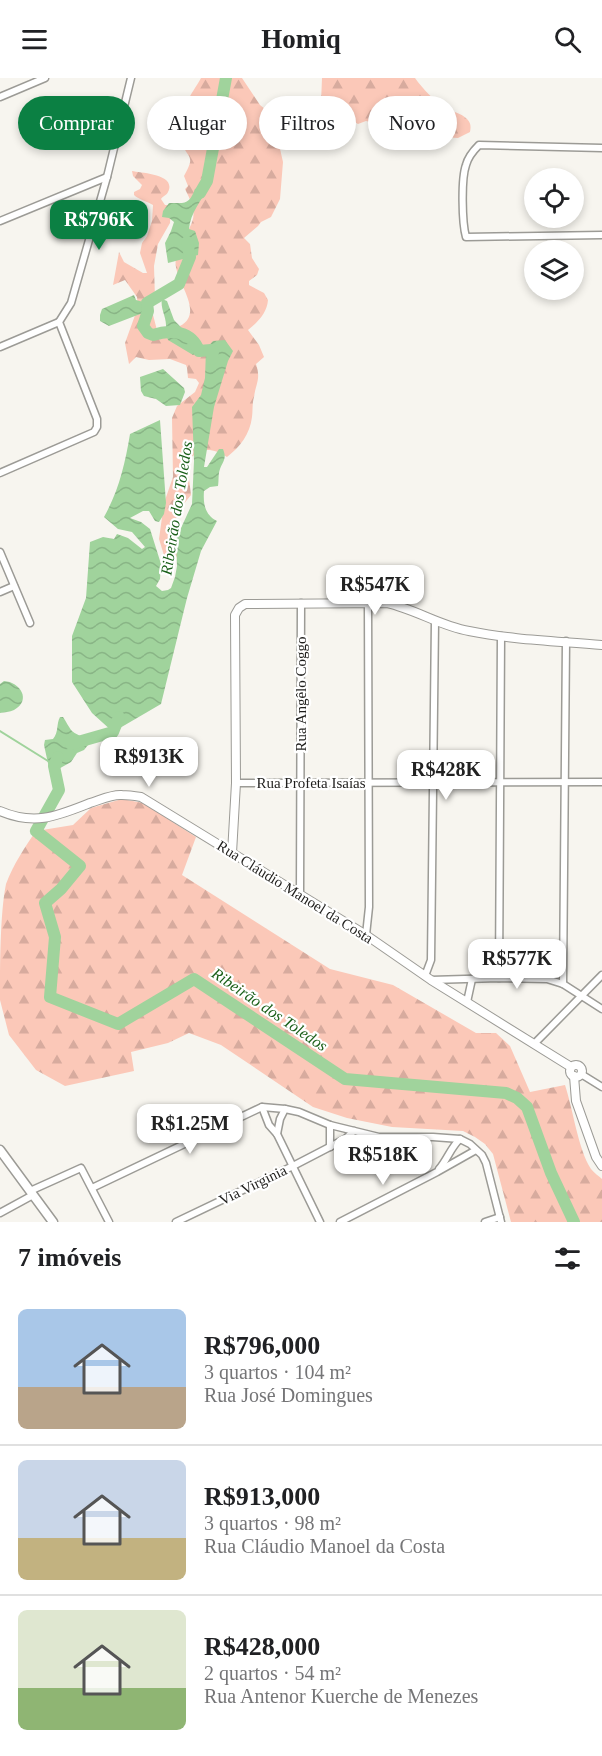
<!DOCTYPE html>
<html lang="pt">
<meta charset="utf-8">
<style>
:root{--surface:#fff;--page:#f2f2f2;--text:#202124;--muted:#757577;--line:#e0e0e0;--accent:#0b8043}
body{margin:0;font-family:Georgia,serif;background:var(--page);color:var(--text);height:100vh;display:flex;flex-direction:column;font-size:22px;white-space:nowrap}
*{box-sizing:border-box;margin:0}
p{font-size:20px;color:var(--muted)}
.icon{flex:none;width:33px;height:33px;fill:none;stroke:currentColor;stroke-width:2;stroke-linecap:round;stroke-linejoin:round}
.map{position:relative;height:1144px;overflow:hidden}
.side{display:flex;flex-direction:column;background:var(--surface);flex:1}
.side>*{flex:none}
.hud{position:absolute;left:18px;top:18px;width:567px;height:54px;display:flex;gap:12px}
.tools{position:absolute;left:524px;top:90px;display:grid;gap:12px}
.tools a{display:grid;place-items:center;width:60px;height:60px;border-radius:50%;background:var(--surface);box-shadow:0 3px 9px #0003;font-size:30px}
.price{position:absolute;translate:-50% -51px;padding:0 14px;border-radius:12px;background:#fff;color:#222;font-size:20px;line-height:39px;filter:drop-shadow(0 2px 3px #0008)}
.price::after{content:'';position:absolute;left:50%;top:36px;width:18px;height:14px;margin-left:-9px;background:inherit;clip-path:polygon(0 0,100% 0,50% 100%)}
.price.selected{background:var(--accent);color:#fff}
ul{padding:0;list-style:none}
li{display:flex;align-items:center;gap:18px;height:150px;padding:0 18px}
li+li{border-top:2px solid var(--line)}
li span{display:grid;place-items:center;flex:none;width:168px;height:120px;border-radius:9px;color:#555}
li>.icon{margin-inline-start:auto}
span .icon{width:72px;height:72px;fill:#fffc;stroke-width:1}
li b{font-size:26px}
h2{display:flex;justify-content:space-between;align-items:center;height:72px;padding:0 18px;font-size:26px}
.chip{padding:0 21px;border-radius:27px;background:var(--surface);box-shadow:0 3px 9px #0003;font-size:21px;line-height:54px}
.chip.selected{background:var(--accent);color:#fff}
header{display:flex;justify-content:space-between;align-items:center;height:78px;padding:0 18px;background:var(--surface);font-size:27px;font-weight:600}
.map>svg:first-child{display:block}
</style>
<header><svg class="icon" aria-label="menu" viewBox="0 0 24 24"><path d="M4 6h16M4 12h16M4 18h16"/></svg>Homiq<svg class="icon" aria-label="search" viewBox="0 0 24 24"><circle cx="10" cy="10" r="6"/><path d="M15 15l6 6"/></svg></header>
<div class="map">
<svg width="602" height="1144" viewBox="0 0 602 1144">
<defs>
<pattern id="forest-firs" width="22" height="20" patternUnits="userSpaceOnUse" patternTransform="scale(1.5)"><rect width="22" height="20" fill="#fbc8b8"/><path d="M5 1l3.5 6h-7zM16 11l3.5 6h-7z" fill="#d7ab9e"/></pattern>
<pattern id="water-waves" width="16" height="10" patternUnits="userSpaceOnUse" patternTransform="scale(1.5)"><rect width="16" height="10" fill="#a0d39c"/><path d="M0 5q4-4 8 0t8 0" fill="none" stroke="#89b586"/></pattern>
</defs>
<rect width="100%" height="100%" fill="#f7f5ef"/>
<g fill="url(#forest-firs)">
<path d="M201 0H242L260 27 270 35 279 37 304 32 321 25 322 0H415C423 11 434 23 446 30 453 34 461 35 467 41 471 45 471 49 470 54L458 60 442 59 399 46 386 48 366 43 358 46 353 43 344 48C337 47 332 49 325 49 312 49 299 49 286 50L278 62 283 84 280 121 271 139 261 144 258 148 244 160 250 166 252 180 259 191 257 197 249 203V207L264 215 268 222C267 235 258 244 248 252L259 267 264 279 256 286C261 301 256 305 254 319 252 326 253 332 252 339 250 356 240 369 227 379 211 369 200 369 187 384L191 417C181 429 172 441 175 458 177 469 179 471 176 482L166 484 159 461 164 425 173 399 172 340 177 328 195 314 199 305 196 301 188 300 187 290 186 287 170 281 149 282 136 279 129 286 125 265 138 229 137 219 125 202 113 207 119 174 124 184 143 195H147L140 175 142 165 147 158 152 143 153 127C147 123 139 122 134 117V114L140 111 142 107 133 98 132 93C141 95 177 96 168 114 167 117 163 118 161 121L165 127H171L170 145 158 166 154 188 155 221 152 233 158 256C167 255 172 253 180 248 207 233 171 201 176 180 177 176 180 171 181 167 193 141 200 140 185 111L188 108 184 98C198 74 184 81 183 63 182 52 183 35 187 25 190 16 197 8 201 0Z"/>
<path d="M122 721 143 725 196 759 182 797 330 891 393 907 476 955H496L510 968 530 1014 565 1007C573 1031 578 1071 591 1091 594 1095 599 1098 602 1101V1144H511L493 1076 485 1066 475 1059 463 1053 392 1049 347 1040 313 1029 221 967 189 955 168 965 131 974 134 993 65 1008 36 992 9 957 0 922C0 890 0 835 6 806 13 787 25 769 36 753L73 747 91 730Z"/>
</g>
<g fill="url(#water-waves)">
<path d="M207 103 209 108C202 122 190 135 189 151L195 153 199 165 198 177 168 185 165 165 171 153 174 144 169 140 162 139 163 133 169 125C185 125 189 127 195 111L200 110 201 105Z"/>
<path d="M134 217 136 222 147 225 148 233 109 248 100 243V237L102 231Z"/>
<path d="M162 221 167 223 174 242 196 265 199 273 193 277 168 262C166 256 166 253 166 247 166 238 160 230 162 221Z"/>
<path d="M225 262 233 273 228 283 214 329 204 389H207L219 371H223C227 381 223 383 220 391 218 396 219 403 218 408L210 409 204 413C203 426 205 437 217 443L201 473 187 520 161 626 113 654 92 635 72 604V558L86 520 90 464 103 459 114 461 117 456 128 460 142 471 145 469 132 454 118 451 104 439C119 412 125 386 130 356L160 342 166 425 164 436 159 444 155 443 149 433H143L130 440 141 444 150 451 161 486 160 501 156 508 162 513 168 512 171 510 175 499 177 488 176 461 192 426 194 383 192 329 201 317 205 300 206 271 213 263Z"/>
<path d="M163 291 184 310 185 314 180 327 166 328 156 321 144 318 141 313 140 299Z"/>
<path d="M4 603C20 604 32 622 14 632 10 634 4 634 0 635V606Z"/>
<path d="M60 639H63C66 643 69 650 72 653 79 659 85 657 88 667L84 672 77 675 71 684 55 693 49 690 44 667 45 662 53 661C59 654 56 646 60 639Z"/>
</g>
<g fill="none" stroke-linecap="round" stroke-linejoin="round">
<path stroke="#a0d39c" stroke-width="2" d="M0 653 48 683"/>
<g stroke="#a0d39c" stroke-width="12">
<path d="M200 115 207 103 226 0"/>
<path d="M187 164 190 179 179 206 147 225 148 233 143 248 148 255 153 257C171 251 192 253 199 273L211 272 213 274 212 281"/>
<path d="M71 666 113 654 119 639"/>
<path d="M58 679 54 688 59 712 36 753 80 788 61 811 45 825 55 859 50 919 118 946 194 901 345 1001 506 1015 517 1020 527 1029 551 1095 574 1144"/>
</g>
<g stroke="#9c9b96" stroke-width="9">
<g id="minor">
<path d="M0 19 45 0"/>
<path d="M602 70 479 67C473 73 468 79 466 87 461 101 462 145 466 159L602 157"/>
<path d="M0 143 107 99"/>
<path d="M0 269 59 244"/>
<path d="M0 395 94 354 97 349V341L59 244 71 225 107 99 131 0"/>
<path d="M0 474 30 545"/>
<path d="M0 514 14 508"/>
<path d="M236 705 602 704"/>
<path d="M300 816 301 525"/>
<path d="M366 857 369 829 368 526"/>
<path d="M425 898 431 882 435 543"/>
<path d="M499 900 501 558"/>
<path d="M431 902 499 900 547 901 563 906 602 931"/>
<path d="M563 906 566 563"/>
<path d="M467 924 472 901"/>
<path d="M534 966 602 897"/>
<path d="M581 996 602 1009"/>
<path d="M262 1029 269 1047 277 1056 320 1144"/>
<path d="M277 1056 280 1041 285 1031"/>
<path d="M330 1069V1047"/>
<path d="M439 1091C447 1082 451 1069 460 1061"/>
<path d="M92 1110 262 1029 285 1031 299 1034 330 1047 379 1059H433L460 1061 470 1066 482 1077 486 1085 501 1144"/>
<path d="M30 1113 81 1090 109 1144"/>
<path d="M0 1135 33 1117"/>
<path d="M176 1144 293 1088 345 1061 354 1053"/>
<path d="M340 1144 437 1094 476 1072"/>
<path d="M485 1144 500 1139"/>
</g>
</g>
<g stroke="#9c9b96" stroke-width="10">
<g id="tertiary">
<path d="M0 733C35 748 57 738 90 725 100 722 112 716 122 717 128 717 135 718 141 719L366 857 431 902 571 989"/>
<path d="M232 775 236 705 235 537 239 530 245 526 387 525C415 531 440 548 469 553 513 562 558 563 602 567"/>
<circle cx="576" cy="993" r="6"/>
<path d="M574 998 576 1023 596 1079 602 1088"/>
</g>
</g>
<g stroke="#9c9b96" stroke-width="11">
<path id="secondary" d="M0 1072 53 1144"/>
</g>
<use href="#minor" stroke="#fff" stroke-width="6"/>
<use href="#tertiary" stroke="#fff" stroke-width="8"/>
<use href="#secondary" stroke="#fff" stroke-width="8"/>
</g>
<g text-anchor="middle" stroke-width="4.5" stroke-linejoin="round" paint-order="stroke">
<g font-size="15" fill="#1f1e1c" stroke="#fff">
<text transform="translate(301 616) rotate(-90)" y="5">Rua Angêlo Coggo</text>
<text x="311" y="710">Rua Profeta Isaías</text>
<text transform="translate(295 814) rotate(32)" y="5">Rua Cláudio Manoel da Costa</text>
<text transform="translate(253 1107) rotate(-26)" y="5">Via Virginia</text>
</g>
<g font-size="16" font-style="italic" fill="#1a5f19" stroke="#fff">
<text transform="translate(176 430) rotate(-81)" y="6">Ribeirão dos Toledos</text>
<text transform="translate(270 931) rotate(34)" y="6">Ribeirão dos Toledos</text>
</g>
</g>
</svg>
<div class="tools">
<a><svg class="icon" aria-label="locate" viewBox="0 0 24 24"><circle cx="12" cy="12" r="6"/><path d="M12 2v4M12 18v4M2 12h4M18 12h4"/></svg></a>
<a><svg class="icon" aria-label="layers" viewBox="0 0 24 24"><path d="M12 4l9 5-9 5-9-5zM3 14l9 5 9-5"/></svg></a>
</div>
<b class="price selected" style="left:99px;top:173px">R$796K</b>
<b class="price" style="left:375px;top:538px">R$547K</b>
<b class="price" style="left:149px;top:710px">R$913K</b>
<b class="price" style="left:446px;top:723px">R$428K</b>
<b class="price" style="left:517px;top:912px">R$577K</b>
<b class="price" style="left:190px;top:1077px">R$1.25M</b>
<b class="price" style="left:383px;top:1108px">R$518K</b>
<div class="hud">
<a class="chip selected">Comprar</a>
<a class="chip">Alugar</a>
<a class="chip">Filtros</a>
<a class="chip">Novo</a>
</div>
</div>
<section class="side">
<h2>7 imóveis<svg class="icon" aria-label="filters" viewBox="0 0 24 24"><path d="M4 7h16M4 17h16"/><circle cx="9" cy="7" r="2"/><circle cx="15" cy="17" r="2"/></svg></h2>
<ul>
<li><span style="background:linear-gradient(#a9c7e8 65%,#b9a48a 0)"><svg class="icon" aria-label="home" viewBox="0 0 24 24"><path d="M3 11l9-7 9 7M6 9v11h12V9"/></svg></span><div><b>R$796,000</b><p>3 quartos · 104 m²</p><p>Rua José Domingues</p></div></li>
<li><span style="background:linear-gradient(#c9d6e8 65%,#c2b280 0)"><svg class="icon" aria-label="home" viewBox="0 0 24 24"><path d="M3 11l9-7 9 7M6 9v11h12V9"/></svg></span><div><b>R$913,000</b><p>3 quartos · 98 m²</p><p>Rua Cláudio Manoel da Costa</p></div></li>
<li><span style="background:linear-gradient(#dfe7d0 65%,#8fb573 0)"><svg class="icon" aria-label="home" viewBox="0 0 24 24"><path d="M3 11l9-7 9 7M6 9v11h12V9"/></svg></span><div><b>R$428,000</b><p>2 quartos · 54 m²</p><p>Rua Antenor Kuerche de Menezes</p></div></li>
</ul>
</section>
